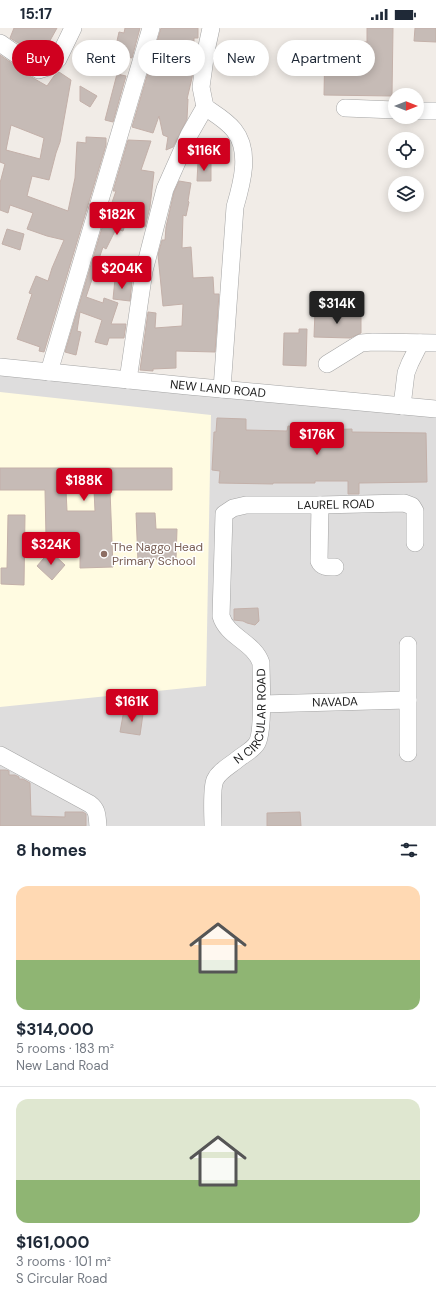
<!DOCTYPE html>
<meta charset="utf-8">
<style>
:root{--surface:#fff;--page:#f6f6f7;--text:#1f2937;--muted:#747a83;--line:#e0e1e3;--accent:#d0001f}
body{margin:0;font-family:"DM Sans",sans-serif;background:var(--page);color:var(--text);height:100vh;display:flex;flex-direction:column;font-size:15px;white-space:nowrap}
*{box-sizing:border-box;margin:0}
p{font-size:13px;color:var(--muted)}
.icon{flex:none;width:22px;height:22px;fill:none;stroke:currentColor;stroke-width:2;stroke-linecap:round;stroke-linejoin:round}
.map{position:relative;height:798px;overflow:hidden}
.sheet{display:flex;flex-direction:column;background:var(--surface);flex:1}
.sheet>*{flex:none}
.hud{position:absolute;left:12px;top:12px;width:412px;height:36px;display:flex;gap:8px}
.needle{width:26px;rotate:90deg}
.buttons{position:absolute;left:388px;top:60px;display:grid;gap:8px}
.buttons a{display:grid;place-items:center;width:36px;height:36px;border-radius:50%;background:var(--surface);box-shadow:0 2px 10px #0003;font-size:20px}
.price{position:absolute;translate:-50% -34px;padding:0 9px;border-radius:4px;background:var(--accent);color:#fff;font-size:13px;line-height:26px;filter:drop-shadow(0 1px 2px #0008)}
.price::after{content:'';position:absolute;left:50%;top:24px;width:12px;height:9px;margin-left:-6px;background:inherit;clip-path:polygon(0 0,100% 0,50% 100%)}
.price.active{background:#222;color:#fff}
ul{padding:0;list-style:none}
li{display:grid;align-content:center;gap:8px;height:212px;padding:0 16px}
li+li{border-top:1px solid var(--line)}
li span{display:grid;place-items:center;height:124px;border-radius:12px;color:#555}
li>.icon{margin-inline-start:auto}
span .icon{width:72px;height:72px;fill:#fffc;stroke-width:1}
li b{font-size:17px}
h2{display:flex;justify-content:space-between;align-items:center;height:48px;padding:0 16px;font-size:17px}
.pill{padding:0 14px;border-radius:18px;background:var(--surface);box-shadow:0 2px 10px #0003;font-size:14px;line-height:36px}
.pill.active{background:var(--accent);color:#fff}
.status{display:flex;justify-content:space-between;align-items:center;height:28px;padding:0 20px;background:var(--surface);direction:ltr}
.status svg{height:11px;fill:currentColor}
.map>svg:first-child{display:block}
</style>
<div class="status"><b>15:17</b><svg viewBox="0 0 49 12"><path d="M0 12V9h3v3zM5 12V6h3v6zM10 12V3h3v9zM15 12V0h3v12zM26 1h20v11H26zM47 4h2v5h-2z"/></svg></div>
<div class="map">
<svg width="436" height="798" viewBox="0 0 436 798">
<rect width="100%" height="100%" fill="#f1ece7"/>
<path fill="#dedddd" d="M0 339 436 381V798H0Z"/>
<path fill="#fffbe1" d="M0 364 211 387 206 658 0 679Z"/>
<g fill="#c6bbb6" stroke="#c3b0a9" fill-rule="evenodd">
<path d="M14 0H57L42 27 23 18 10 10Z"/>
<path d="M125 0H140L132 30 124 28 114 43 112 42 120 14 117 13 119 4 124 5Z"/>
<path d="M161 0H198V10H194V35L192 50 187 71H188L187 91 173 119 166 122 168 109 163 107 159 88 153 105 132 99Z"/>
<path d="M367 0H393L392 68 324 67 325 13 367 14Z"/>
<path d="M415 0H436V14L414 13Z"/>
<path d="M0 27 33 50 47 58 54 48 59 44 71 52 60 114 56 125 49 152 32 148 27 168 68 183 75 150 77 114 86 115V109L106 110V117L44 324 39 323 40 319 17 311 32 266 29 265 36 248 48 253 52 240 64 212 47 208 27 201 33 185 10 177 8 185 0 182V155L5 136 0 134ZM11 97 44 110 40 131 6 122Z"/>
<path d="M117 46 126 48 113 94 105 92Z"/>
<path d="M80 58 97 68 90 79 80 73Z"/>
<path d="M128 112 151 113 141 142 154 144 150 179 145 199 125 197 123 203 116 201 106 221 103 219 86 269 103 275 104 270 118 275 111 296H126L124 310H109L107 317 95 314 102 292 80 284 77 303 81 304 76 327 65 324 107 183H109L116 163H113Z"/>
<path d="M198 134H211V153H197Z"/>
<path d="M179 153 191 155 188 173 189 174 186 188 183 187 182 220 191 219 193 250 213 249 214 266H219L215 324 176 323V340L153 341V343L140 342 148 284 156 285 155 300 182 298 183 276 163 278 158 227 162 212H165L166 199 174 164Z"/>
<path d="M7 201 24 206 20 222 2 216Z"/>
<path d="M115 251 132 253 130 273 113 271Z"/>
<path d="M315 283 361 285V305L350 310 314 309Z"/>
<path d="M299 301H307L306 338 283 337 284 305H299Z"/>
<path d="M217 390 246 391V402L287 403 288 398 319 399V402L352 401V404L426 405 427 454 359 455V466H348V453H315V455H273V456L219 455 220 443 212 442 214 404H216Z"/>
<path d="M0 440H172V462H110L113 539 80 540V508L46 509 45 462H0ZM66 462H94L95 483H67Z"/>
<path d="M136 485H155L156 501H177L176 531H152V534H138Z"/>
<path d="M8 487H25L24 557 1 556V540H7Z"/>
<path d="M50 523 65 537 52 552 37 538Z"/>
<path d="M258 580 259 593 255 597 247 595 243 593 234 592V581Z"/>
<path d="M124 682 143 686 140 707 120 704Z"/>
<path d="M0 742H6L9 743V747H15L19 749V751H23L30 755 31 788 65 789V784H83L86 786V798H0Z"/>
<path d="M300 784 301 798H267V785Z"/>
</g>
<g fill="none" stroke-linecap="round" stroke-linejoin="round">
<g stroke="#a4a4a4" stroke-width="18">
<g id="minor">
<path d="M0 15 39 42 51 38 58 31 73 0"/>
<path d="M205 79 201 59 206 23 211 0"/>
<path d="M345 80 395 82"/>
<path d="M417 83H436"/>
<path d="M327 336 361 315 373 314 436 315"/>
<path id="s1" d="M0 339 188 358 436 381"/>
<path d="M49 344 151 0"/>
<path d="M128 352 144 243 165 161 189 107 205 79C215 86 226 92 234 102 251 123 242 155 235 179L222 361"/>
<path d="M402 378 406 345 410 335 420 315"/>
<path d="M320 477 319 533C322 540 329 539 335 539"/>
<path d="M408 617V725"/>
<path id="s2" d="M262 676 408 672"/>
<path d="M0 727 90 776C98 782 97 789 98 798"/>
<path id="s3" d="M213 798C213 787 211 761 215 752 219 743 231 737 238 731 244 726 253 722 257 715 264 703 261 651 261 635 254 614 227 609 221 588L224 486 233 480 246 477H320L404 475 412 478 415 483V515"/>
</g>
</g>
<use href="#minor" stroke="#fff" stroke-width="17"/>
</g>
<circle fill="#8d6e63" stroke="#fff" stroke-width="1.5" cx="104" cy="526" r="4"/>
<g text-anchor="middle" stroke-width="3" stroke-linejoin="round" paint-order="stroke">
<g font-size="12" fill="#202020" stroke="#fff">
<text dy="4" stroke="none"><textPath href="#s1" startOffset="219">NEW LAND ROAD</textPath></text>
<text dy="4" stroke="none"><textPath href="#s3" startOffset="462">LAUREL ROAD</textPath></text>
<text dy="4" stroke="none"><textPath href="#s2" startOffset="73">NAVADA</textPath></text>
<text dy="4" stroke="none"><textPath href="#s3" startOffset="126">N CIRCULAR ROAD</textPath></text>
</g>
<g font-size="12" fill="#785e54" stroke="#fff" text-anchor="start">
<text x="112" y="523">The Naggo Head<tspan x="112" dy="14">Primary School</tspan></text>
</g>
</g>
</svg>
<div class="buttons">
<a><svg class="needle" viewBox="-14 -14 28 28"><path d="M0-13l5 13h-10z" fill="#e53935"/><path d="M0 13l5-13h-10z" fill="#747a83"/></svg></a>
<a><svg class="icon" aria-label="locate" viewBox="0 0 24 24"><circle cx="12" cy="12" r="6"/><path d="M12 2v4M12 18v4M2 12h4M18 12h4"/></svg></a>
<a><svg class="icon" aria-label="layers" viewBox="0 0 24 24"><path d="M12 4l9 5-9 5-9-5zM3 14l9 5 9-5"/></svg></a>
</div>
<b class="price" style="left:204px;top:144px">$116K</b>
<b class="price" style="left:117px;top:208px">$182K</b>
<b class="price" style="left:122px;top:262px">$204K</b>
<b class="price active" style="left:337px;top:297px">$314K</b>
<b class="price" style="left:317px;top:428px">$176K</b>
<b class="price" style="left:84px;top:474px">$188K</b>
<b class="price" style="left:51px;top:538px">$324K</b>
<b class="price" style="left:132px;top:695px">$161K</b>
<div class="hud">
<a class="pill active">Buy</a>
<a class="pill">Rent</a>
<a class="pill">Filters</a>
<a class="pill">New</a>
<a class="pill">Apartment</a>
</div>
</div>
<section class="sheet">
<h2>8 homes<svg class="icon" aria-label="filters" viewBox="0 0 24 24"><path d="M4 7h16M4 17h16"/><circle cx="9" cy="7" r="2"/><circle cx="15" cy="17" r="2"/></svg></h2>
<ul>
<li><span style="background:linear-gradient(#ffd9b3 60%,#8fb573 0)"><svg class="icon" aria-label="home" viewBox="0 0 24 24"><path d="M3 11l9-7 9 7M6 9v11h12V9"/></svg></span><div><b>$314,000</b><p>5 rooms · 183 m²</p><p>New Land Road</p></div></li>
<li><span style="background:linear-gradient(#dfe7d0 65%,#8fb573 0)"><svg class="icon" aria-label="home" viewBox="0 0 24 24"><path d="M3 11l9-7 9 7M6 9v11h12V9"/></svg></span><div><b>$161,000</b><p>3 rooms · 101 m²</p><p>S Circular Road</p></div></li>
</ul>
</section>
